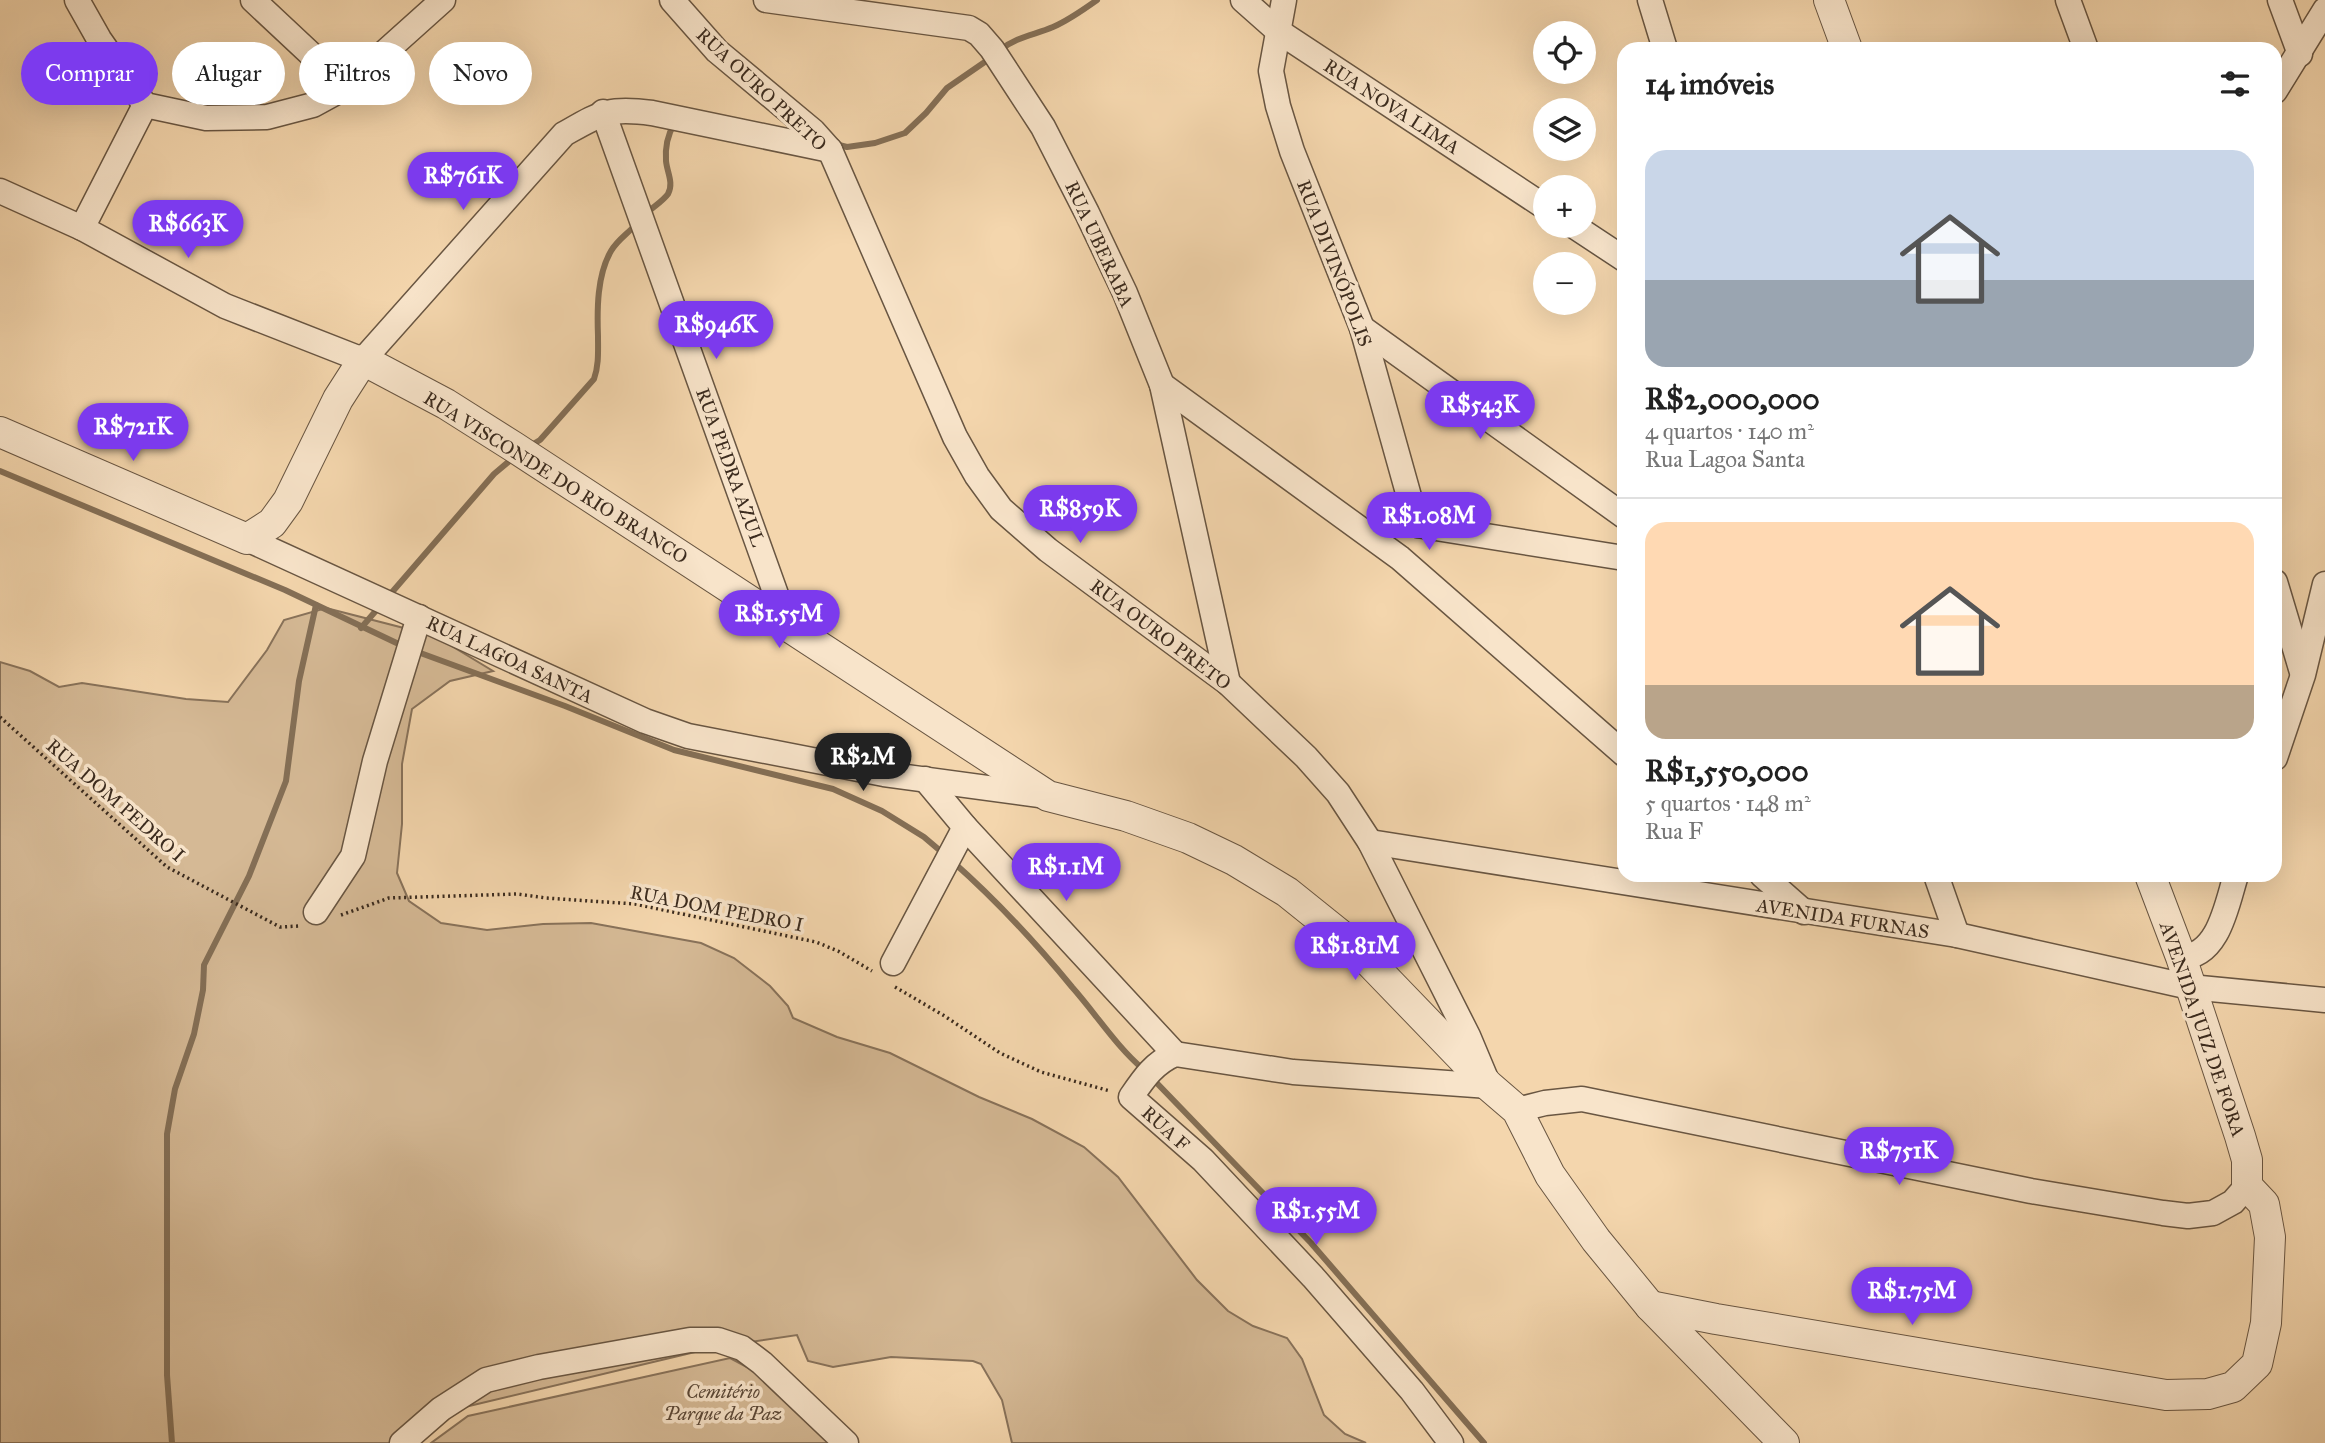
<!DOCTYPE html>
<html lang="pt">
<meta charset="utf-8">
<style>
:root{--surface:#fff;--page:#f2f2f2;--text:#222;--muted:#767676;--line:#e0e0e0;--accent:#7c3aed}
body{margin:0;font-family:"IM FELL Great Primer",serif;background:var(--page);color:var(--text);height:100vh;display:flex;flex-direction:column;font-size:26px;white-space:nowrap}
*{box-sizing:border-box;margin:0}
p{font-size:23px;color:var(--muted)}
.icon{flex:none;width:38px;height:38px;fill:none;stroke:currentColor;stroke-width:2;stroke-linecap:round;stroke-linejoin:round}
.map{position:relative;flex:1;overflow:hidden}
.sheet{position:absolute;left:1617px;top:42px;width:665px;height:840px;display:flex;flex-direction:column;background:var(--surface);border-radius:21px;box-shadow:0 7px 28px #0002}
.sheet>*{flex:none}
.top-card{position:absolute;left:21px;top:42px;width:665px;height:63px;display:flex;gap:14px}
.tools{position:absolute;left:1533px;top:21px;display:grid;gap:14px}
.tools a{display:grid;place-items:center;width:63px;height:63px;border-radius:50%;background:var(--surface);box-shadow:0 7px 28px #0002;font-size:35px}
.price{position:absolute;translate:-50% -60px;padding:0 16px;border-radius:24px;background:var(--accent);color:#fff;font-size:23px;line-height:46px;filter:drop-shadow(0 2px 4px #0008)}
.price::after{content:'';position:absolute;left:50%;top:42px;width:21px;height:16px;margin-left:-10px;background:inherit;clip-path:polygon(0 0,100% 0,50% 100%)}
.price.on{background:#222;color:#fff}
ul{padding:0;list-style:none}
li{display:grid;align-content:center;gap:14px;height:371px;padding:0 28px}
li+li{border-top:2px solid var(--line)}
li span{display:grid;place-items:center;height:217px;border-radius:21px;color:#555}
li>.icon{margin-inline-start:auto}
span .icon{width:126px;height:126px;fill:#fffc;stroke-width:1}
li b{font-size:30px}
h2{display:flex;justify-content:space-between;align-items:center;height:84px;padding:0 28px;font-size:30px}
.tag{padding:0 24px;border-radius:32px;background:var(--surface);box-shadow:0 7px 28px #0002;font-size:24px;line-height:63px}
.tag.on{background:var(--accent);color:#fff}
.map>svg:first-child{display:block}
</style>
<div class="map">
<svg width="2325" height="1443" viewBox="0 0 2325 1443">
<rect width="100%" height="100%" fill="#f4d6ad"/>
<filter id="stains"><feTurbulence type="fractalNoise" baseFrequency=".00286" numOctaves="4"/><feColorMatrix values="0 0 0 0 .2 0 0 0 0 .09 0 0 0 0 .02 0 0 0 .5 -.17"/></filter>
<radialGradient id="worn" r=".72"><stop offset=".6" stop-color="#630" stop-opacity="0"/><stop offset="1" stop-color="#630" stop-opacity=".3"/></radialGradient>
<g fill="#d5b995" stroke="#88725a" stroke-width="2">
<path d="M326 608 435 636 493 671 450 681 412 709 402 764V824L397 873 409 901 441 923 487 930 543 924 591 923 701 943 734 958 770 986 788 1006 793 1018 837 1037 890 1053 979 1097 1032 1119 1084 1147 1118 1177 1197 1280 1228 1311 1253 1326 1287 1338 1302 1359 1324 1415 1345 1434 1366 1443H1012L1002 1400 981 1364 973 1361 891 1357 833 1367 808 1361 797 1335 716 1347 465 1407 406 1443H0V662L30 671 59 687 82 683 186 699 228 702 267 650 284 620Z"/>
<path d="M730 1358 760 1374 830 1443H431L468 1416Z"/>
</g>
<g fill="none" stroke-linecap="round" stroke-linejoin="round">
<g stroke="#846f56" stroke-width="6">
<path d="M1000 50C1016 37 1034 35 1053 27 1069 20 1083 10 1097 0"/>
<path d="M835 144 847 147 875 143 905 133 926 113 947 88 992 57"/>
<path d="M647 213C653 207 663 201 668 194 674 183 667 172 666 161 665 147 667 136 674 124"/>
<path d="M530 446 540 440 594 379C599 365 598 351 598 336 597 309 597 275 611 251 618 239 629 233 637 223"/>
<path d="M0 471 285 590 405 647"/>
<path d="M387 598 494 474 513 458"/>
<path d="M361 628 380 606"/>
<path d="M415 651 565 706 674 750 833 789 882 811 924 837 944 854"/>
<path d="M952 861C995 899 1036 943 1072 987 1096 1014 1116 1046 1143 1069"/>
<path d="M1151 1077 1311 1243 1484 1443"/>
<path d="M172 1443 167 1375V1134L175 1089 194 1034 203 990 204 965 249 876 286 781 299 681 316 605"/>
</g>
<g stroke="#695642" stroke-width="27">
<g id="minor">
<path d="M77 0 99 39 145 105 206 118 267 117 313 105 346 87 443 0"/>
<path d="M253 0 346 87"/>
<path d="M672 0 717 51 813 131 830 150 955 437 977 476 1001 509 1048 550 1228 683 1306 757 1338 793 1370 842 1468 1036 1489 1086 1293 1072 1175 1054C1154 1063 1144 1078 1131 1097L1203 1160 1313 1277 1412 1391 1451 1443"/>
<path d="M766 0 969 28 979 34 992 49 1043 127 1087 213 1125 293 1162 385 1228 683"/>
<path d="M1243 0 1278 31 1545 207"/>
<path d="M1284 0 1271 71 1278 106 1292 151 1362 328 1417 525"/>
<path d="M1650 0 1665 49"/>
<path d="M2068 0 2086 49"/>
<path d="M2280 0 2300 54"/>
<path d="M2275 91 2325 10"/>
<path d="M603 112 787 625"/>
<path d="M0 191 82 228 225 306 363 360 564 134C601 113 608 107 652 113L830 150"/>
<path d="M1574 226 1624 259"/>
<path d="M82 228 145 105"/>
<path d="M1362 328 1624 516"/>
<path d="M1162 385 1400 558 1624 754"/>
<path d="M1417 525 1624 558"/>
<path d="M247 539 645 721 688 736 884 774 1047 796"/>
<path d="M2275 582 2302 672"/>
<path d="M2275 758 2303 675 2325 584"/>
<path d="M925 779 965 827 1175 1054"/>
<path d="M1370 842 1957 935 2190 987 2325 1000"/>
<path d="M1762 875 1804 912"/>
<path d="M1936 875 1957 935"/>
<path d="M316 912 353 856 375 761 419 617"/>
<path d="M2181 957C2219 957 2227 903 2236 875"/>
<path d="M893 963 965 827"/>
<path d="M1517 1110 1545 1103 1582 1099 2031 1191 2163 1213 2188 1216 2213 1213 2233 1202 2247 1186"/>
<path d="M402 1443 441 1409 486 1380 539 1367 690 1340H718L742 1348 762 1363 846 1443"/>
</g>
</g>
<g stroke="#695642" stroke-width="32">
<g id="tertiary">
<path d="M1829 0 1847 49"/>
<path d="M0 432 247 539 272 523 288 501 338 399 363 360 446 404 514 447 1048 796 1126 816 1188 838 1234 860 1287 892 1353 945 1489 1086 1517 1110 1550 1175 1596 1240 1650 1306 1784 1443"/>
<path d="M1650 1306 1716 1319 2166 1395 2208 1394 2233 1387 2257 1364 2266 1323 2270 1237 2264 1204 2247 1186V1160L2240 1136 2181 957 2150 875"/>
</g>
</g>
<g stroke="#3b2b1e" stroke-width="3.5" stroke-dasharray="2 3.5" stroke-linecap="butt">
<path d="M0 717 167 867 280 927 300 926"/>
<path d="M341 915 389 898 517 894 546 898 635 904 816 942 838 951 872 971"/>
<path d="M895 987 943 1015 1000 1053 1041 1072 1110 1091"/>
</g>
<use href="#minor" stroke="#f8e4ca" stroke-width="24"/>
<use href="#tertiary" stroke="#f8e4ca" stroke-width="30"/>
</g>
<g text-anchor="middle" stroke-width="7" stroke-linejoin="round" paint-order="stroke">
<g font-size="19" fill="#3b2b1e" stroke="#f8e4ca">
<text transform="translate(762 89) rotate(43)" y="7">RUA OURO PRETO</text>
<text transform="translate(1392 106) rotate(33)" y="7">RUA NOVA LIMA</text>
<text transform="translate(1100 244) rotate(65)" y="7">RUA UBERABA</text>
<text transform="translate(1335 263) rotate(69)" y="7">RUA DIVINÓPOLIS</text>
<text transform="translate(731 467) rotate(70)" y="7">RUA PEDRA AZUL</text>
<text transform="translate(556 477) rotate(32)" y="7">RUA VISCONDE DO RIO BRANCO</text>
<text transform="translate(1161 634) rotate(37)" y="7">RUA OURO PRETO</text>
<text transform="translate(510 659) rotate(25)" y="7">RUA LAGOA SANTA</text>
<text transform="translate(116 800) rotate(41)" y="7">RUA DOM PEDRO I</text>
<text transform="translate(717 908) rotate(11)" y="7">RUA DOM PEDRO I</text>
<text transform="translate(1843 918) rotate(9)" y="7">AVENIDA FURNAS</text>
<text transform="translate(2203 1029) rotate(71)" y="7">AVENIDA JUIZ DE FORA</text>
<text transform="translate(1166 1128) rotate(42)" y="7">RUA F</text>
</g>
<g font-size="19" font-style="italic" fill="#5a4736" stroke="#f8e4ca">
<text x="723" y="1398">Cemitério<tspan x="723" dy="22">Parque da Paz</tspan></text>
</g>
</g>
<rect width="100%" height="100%" filter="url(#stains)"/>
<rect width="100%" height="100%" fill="url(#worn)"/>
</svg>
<div class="tools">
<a><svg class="icon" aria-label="locate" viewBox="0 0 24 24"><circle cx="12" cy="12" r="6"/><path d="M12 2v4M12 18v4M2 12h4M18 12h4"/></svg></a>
<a><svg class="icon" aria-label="layers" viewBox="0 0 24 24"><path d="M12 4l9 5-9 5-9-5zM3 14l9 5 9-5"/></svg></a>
<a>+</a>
<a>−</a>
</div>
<b class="price" style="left:463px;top:212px">R$761K</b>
<b class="price" style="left:188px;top:260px">R$663K</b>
<b class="price" style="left:716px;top:361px">R$946K</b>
<b class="price" style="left:1480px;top:441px">R$543K</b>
<b class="price" style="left:133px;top:463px">R$721K</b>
<b class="price" style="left:1080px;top:545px">R$859K</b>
<b class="price" style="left:1429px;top:552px">R$1.08M</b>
<b class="price" style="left:779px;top:650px">R$1.55M</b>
<b class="price on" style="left:863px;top:793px">R$2M</b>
<b class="price" style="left:1066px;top:903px">R$1.1M</b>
<b class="price" style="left:1355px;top:982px">R$1.81M</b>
<b class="price" style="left:1899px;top:1187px">R$751K</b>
<b class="price" style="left:1316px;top:1247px">R$1.55M</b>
<b class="price" style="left:1912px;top:1327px">R$1.75M</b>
<div class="top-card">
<a class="tag on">Comprar</a>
<a class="tag">Alugar</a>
<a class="tag">Filtros</a>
<a class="tag">Novo</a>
</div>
<section class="sheet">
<h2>14 imóveis<svg class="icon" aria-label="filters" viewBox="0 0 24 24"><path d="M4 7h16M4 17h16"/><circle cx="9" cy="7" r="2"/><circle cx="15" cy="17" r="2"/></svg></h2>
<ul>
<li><span style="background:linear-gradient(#c9d6e8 60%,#9aa5b1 0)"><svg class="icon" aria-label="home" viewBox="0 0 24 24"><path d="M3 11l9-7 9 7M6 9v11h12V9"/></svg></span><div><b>R$2,000,000</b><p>4 quartos · 140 m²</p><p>Rua Lagoa Santa</p></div></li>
<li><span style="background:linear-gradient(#ffd9b3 75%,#b9a48a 0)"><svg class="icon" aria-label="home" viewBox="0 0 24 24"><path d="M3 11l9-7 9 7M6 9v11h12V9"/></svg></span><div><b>R$1,550,000</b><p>5 quartos · 148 m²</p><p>Rua F</p></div></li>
</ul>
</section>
</div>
